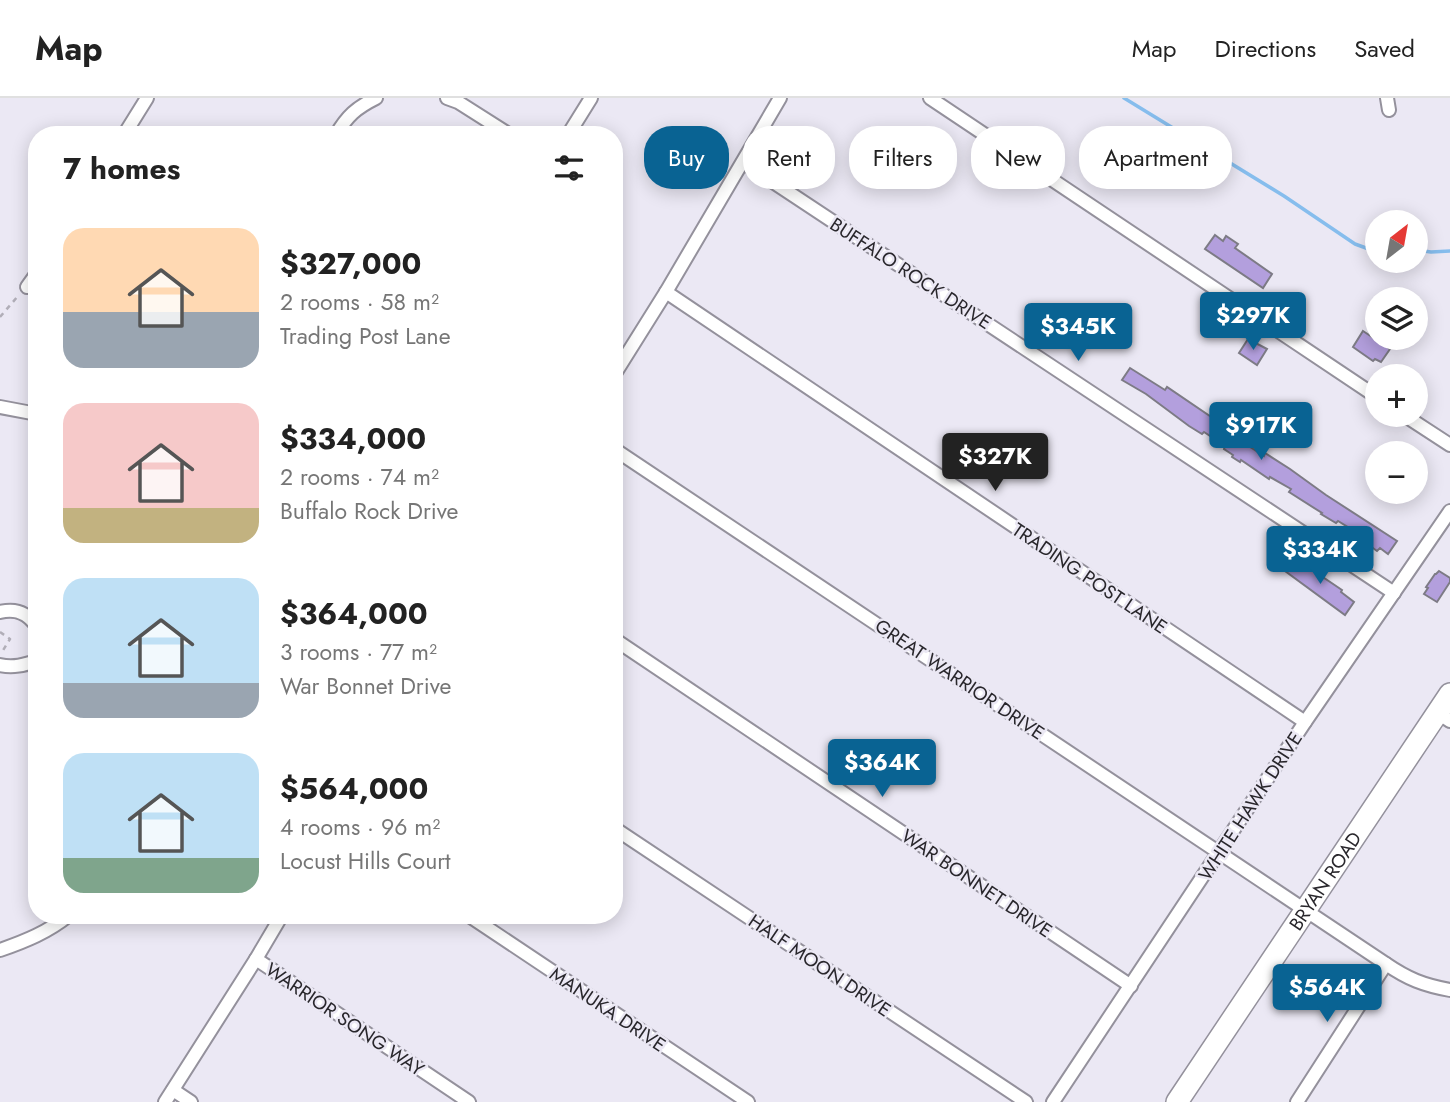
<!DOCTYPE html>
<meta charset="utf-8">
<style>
:root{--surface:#fff;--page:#f2f2f2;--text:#222;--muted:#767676;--line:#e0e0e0;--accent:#096393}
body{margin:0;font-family:Jost,sans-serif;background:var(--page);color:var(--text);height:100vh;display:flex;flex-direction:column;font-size:26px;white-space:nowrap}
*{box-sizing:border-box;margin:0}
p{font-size:23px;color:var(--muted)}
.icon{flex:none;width:38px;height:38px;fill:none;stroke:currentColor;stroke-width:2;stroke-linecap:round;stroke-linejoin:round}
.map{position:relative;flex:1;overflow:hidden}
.panel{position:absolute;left:28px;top:28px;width:595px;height:798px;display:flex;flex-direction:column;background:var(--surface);border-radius:28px;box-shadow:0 4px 18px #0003}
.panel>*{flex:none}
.hud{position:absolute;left:644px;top:28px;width:665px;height:63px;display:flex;gap:14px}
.needle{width:46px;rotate:31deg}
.tools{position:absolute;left:1365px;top:112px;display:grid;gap:14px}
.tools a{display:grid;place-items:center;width:63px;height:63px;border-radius:50%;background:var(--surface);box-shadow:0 4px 18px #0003;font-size:35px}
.price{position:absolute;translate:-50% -60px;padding:0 16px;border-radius:7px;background:var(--accent);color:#fff;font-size:23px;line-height:46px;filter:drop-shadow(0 2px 4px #0008)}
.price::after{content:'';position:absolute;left:50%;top:42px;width:21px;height:16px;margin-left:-10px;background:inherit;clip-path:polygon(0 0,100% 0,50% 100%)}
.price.active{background:#222;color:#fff}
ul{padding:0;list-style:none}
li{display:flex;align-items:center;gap:21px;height:175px;padding:0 35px}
li span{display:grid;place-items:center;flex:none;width:196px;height:140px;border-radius:21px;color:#555}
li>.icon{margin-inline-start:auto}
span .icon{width:84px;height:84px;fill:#fffc;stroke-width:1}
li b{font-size:30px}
h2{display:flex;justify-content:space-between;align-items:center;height:84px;padding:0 35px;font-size:30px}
.pill{padding:0 24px;border-radius:28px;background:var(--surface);box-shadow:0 4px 18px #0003;font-size:24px;line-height:63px}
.pill.active{background:var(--accent);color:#fff}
header{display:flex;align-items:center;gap:42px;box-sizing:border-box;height:98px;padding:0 35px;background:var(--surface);border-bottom:2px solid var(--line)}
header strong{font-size:33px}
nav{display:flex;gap:38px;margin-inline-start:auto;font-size:24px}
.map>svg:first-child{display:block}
</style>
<header>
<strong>Map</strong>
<nav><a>Map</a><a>Directions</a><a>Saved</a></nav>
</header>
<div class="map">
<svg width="1450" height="1004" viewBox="0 0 1450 1004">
<rect width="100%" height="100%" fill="#ebe8f4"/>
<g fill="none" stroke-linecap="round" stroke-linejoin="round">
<g stroke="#86bded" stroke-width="3.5">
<path d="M1124 0 1284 98 1355 146 1377 154"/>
<path d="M1416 152 1431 154 1450 153"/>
</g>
</g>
<g fill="#b39fdd" stroke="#7d7b85" stroke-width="2">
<path d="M1215 137 1223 143 1226 138 1238 146 1235 150 1272 176 1263 190 1205 151Z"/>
<path d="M1363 233 1390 251 1381 264 1375 261 1373 263 1353 249Z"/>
<path d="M1248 241 1267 251 1257 267 1239 255Z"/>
<path d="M1130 270 1165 292 1167 289 1223 327 1221 330 1264 358 1265 355 1290 371 1326 397 1397 443 1388 456 1380 450 1377 453 1358 439 1359 436 1338 423 1336 425 1321 416 1322 415 1289 394 1291 391 1270 379 1269 381 1241 362 1240 364 1232 359 1233 357 1224 351 1225 348 1204 334 1202 336 1189 328 1146 296 1122 282Z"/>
<path d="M1294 460 1313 469 1311 471 1342 492 1341 494 1354 504 1345 517 1285 473Z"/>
<path d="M1439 473 1450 480V484L1437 504 1424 496 1428 490 1426 489 1435 476H1436Z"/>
</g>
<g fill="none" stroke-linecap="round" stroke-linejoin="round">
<g stroke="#94919c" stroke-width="16">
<g id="minor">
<path d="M447 0 458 4 510 37"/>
<path d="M930 0 1377 299"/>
<path d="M1387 0 1389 12"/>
<path d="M124 37 147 0"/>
<path d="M336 37C347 18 356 10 376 0"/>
<path d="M568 37 591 0"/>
<path d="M743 64 1394 495"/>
<path d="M27 189 37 175"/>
<path d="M666 194 1305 624"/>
<path d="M614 277 666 194 780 0"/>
<path d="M0 309 37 316"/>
<path d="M1404 317 1450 347"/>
<path d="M614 351 1386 866C1408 881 1423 887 1450 892"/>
<path d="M0 514C16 510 28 515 37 529"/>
<path d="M614 541 1131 888"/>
<path d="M0 567C13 570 24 567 37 563"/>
<path d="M1438 615 1450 623"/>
<path d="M614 730 1026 1004"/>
<path d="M468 817 748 1004"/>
<path d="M0 852C26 843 48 834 69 817"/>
<path d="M256 861 469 1004"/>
<path d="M173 992 191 1004"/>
<path d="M165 1004 256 861 282 817"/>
<path d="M1053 1004 1305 624 1450 413"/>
<path d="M1297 1004 1386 866"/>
</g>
</g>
<g stroke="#94919c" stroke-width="24">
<g id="primary">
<path id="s1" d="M1177 1004 1450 596"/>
</g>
</g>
<g stroke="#b1aeb8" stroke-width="2.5" stroke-dasharray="5 5" stroke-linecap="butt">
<path d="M0 219 18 198"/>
<path d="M0 534 10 541 2 554"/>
</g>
<use href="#minor" stroke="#fff" stroke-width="12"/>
<use href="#primary" stroke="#fff" stroke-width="21"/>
</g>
<g text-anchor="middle" stroke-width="5" stroke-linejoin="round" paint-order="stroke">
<g font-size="19" fill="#29272c" stroke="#ebe8f4">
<text transform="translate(911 175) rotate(33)" y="7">BUFFALO ROCK DRIVE</text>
<text transform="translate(1090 480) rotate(34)" y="7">TRADING POST LANE</text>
<text transform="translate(960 581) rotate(34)" y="7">GREAT WARRIOR DRIVE</text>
<text transform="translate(1250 708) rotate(-57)" y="7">WHITE HAWK DRIVE</text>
<text dy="7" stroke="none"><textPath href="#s1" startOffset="266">BRYAN ROAD</textPath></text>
<text transform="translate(977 785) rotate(34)" y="7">WAR BONNET DRIVE</text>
<text transform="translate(820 867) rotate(34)" y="7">HALF MOON DRIVE</text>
<text transform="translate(608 911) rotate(34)" y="7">MANUKA DRIVE</text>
<text transform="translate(345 921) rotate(34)" y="7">WARRIOR SONG WAY</text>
</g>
</g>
</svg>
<div class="tools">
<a><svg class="needle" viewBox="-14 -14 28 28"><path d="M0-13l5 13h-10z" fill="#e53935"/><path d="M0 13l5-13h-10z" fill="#767676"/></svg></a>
<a><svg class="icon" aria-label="layers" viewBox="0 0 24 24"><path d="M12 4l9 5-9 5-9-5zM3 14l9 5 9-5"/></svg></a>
<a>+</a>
<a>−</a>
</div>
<b class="price" style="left:1253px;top:254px">$297K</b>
<b class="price" style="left:1078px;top:265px">$345K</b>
<b class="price" style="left:1261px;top:364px">$917K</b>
<b class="price active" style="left:995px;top:395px">$327K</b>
<b class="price" style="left:1320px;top:488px">$334K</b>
<b class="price" style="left:882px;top:701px">$364K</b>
<b class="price" style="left:1327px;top:926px">$564K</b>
<div class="hud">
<a class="pill active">Buy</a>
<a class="pill">Rent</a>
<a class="pill">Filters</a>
<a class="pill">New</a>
<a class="pill">Apartment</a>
</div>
<section class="panel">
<h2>7 homes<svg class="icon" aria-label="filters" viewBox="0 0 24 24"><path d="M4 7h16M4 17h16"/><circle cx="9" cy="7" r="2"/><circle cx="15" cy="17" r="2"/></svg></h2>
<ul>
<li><span style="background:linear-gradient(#ffd9b3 60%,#9aa5b1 0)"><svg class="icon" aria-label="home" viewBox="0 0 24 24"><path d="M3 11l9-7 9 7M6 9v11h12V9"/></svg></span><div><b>$327,000</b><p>2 rooms · 58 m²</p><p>Trading Post Lane</p></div></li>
<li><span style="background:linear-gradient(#f6c9c9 75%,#c2b280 0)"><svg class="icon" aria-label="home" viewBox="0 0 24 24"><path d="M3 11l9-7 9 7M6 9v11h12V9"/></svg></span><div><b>$334,000</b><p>2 rooms · 74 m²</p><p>Buffalo Rock Drive</p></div></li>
<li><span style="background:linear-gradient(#bfe0f5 75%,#9aa5b1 0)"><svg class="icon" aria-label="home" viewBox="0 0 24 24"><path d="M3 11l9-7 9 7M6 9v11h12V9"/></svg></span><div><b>$364,000</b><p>3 rooms · 77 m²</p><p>War Bonnet Drive</p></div></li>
<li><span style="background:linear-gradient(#bfe0f5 75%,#7fa58c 0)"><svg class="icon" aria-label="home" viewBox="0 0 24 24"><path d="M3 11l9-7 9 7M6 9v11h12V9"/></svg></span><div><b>$564,000</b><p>4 rooms · 96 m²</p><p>Locust Hills Court</p></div></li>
</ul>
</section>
</div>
